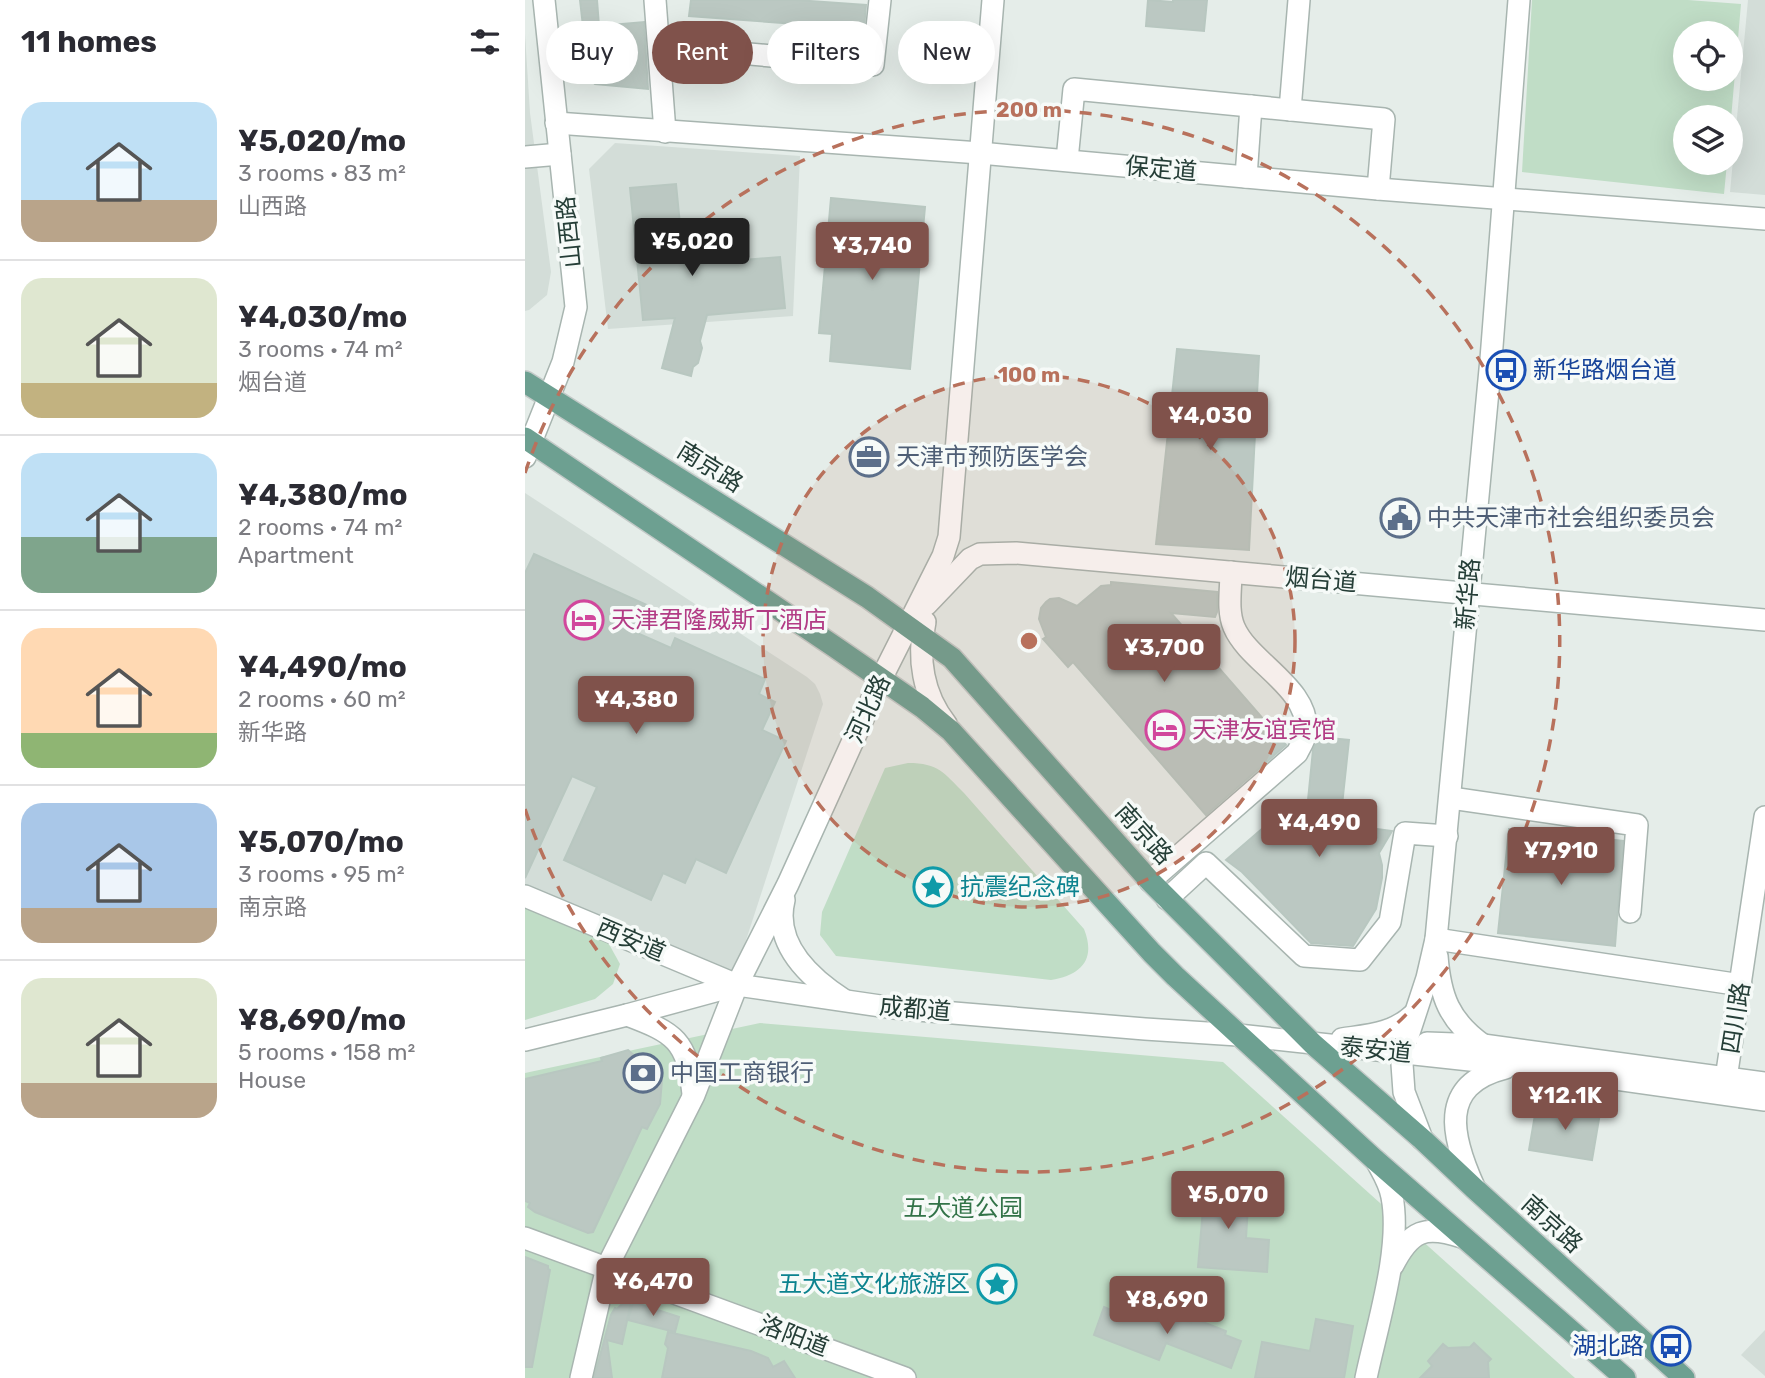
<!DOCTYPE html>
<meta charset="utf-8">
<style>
:root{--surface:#fff;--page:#f2f2f3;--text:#2b2b33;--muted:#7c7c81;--line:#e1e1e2;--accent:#80524b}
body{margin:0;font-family:Rubik,"Noto Sans SC",sans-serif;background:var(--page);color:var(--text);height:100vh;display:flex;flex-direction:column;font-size:26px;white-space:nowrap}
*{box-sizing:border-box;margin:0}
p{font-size:23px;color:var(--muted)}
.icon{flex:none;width:38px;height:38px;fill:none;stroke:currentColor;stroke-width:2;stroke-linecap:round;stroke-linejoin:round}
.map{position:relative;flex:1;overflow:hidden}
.panel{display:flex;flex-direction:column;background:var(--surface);width:525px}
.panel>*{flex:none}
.banner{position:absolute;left:21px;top:21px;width:665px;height:63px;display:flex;gap:14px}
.controls{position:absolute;left:1148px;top:21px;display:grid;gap:14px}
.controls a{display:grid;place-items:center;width:70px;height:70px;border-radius:50%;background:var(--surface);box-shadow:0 7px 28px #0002;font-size:35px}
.price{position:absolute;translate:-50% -60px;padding:0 16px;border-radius:7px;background:var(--accent);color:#fff;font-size:23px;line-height:46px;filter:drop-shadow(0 2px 4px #0008)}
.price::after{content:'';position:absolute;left:50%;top:42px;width:21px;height:16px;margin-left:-10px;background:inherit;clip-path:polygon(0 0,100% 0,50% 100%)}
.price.active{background:#222;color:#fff}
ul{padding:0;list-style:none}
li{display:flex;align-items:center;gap:21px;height:175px;padding:0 21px}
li+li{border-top:2px solid var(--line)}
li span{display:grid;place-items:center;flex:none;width:196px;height:140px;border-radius:21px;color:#555}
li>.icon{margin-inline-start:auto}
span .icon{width:84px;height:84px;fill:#fffc;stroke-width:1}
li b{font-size:30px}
h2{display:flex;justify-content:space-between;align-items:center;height:84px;padding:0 21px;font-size:30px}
.pill{padding:0 24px;border-radius:32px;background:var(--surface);box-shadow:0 7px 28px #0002;font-size:24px;line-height:63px}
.pill.active{background:var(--accent);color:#fff}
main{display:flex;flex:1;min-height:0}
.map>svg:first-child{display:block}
</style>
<main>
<section class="panel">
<h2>11 homes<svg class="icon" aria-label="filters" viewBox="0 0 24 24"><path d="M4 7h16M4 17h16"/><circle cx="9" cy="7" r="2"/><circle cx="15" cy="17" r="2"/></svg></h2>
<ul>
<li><span style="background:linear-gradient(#bfe0f5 70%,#b9a48a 0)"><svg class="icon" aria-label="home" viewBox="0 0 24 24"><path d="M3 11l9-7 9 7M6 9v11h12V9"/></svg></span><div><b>¥5,020/mo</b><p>3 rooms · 83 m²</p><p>山西路</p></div></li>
<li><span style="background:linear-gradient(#dfe7d0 75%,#c2b280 0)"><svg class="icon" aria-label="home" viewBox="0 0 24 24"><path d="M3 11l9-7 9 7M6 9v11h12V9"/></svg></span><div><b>¥4,030/mo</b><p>3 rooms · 74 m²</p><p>烟台道</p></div></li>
<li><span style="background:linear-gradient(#bfe0f5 60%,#7fa58c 0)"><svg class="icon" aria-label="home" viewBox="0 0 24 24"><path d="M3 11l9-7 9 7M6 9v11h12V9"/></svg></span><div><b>¥4,380/mo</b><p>2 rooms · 74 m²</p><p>Apartment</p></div></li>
<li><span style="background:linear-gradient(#ffd9b3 75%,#8fb573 0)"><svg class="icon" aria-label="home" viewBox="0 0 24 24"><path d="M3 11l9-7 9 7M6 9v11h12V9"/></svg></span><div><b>¥4,490/mo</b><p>2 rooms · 60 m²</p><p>新华路</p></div></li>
<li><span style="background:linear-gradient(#a9c7e8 75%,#b9a48a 0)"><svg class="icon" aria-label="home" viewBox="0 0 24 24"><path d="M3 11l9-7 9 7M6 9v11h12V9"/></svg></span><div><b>¥5,070/mo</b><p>3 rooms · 95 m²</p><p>南京路</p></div></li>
<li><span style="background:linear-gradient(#dfe7d0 75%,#b9a48a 0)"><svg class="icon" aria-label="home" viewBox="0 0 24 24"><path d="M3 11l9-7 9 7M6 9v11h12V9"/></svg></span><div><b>¥8,690/mo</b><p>5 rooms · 158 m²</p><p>House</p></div></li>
</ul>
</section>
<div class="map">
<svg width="1240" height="1378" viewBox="0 0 1240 1378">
<rect width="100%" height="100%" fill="#e5ede9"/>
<g fill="#d3ddd8">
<path d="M1223 0H1240V195L1205 192Z"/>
<path d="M0 34 5 113 26 272 22 295 4 310 0 311Z"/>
<path d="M90 143 275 156 268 316 83 329 64 169Z"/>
<path d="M0 493 282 677 290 684 295 694 298 704 209 977 0 891Z"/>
<path d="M1240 1330V1376L1216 1355Z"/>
</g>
<g fill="#c0ddc6" fill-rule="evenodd">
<path d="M1007 0H1163L1216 4 1206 119V117H1160V163H1202L1199 194 997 172ZM1206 33V79H1160V33Z"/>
<path d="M383 763C414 763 419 773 439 793L559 929C571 959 557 975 526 980L311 956 295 935 297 912 360 768Z"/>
<path d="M0 906 80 937 95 964 88 984 70 999 0 1020Z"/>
<path d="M235 1023 698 1062 1050 1378H0V1073Z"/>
</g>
<g fill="#bbc8c2" stroke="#b8c7c0" stroke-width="2">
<path d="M55 0H72L74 26 119 22 123 89 70 84 64 79Z"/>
<path d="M166 0H271L341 5 339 29 164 16Z"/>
<path d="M623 0 648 2V0H682L679 31 621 26Z"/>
<path d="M151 184 159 265 255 257 260 308 182 315 175 341 177 348 173 363 168 367 166 376 137 368 150 318 118 320 105 188Z"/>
<path d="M306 198 400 207 385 369 305 361 307 334 294 333Z"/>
<path d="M652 349 734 356 724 550 631 544Z"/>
<path d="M9 554 124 606 112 633 146 648 150 638 240 679 234 694 250 702 237 730 261 741 201 873 171 859 160 883 138 873 126 900 39 860 72 787 47 776 0 878V573Z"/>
<path d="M586 582 692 592V612L690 617 646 613 761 745 681 815 548 662 543 667 518 639 521 637 514 619 516 608 521 602 525 599 534 598 552 606 576 586 586 585Z"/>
<path d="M794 737 824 740 815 824 867 831 854 853 857 865V878L851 909 828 946 786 943 717 872 701 860 738 828 740 815 781 820 788 750Z"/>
<path d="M984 829 1098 841 1090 946 973 933Z"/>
<path d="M103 1050 137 1080 135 1104 122 1129 117 1127 68 1232 63 1233 10 1212 3 1207 5 1203 0 1201V1079L77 1061 76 1058Z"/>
<path d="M1030 1106 1075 1113 1067 1160 1004 1150 1011 1109 1029 1112Z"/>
<path d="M681 1174 711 1177 708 1205 723 1206 721 1238 744 1240 742 1272 673 1267Z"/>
<path d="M0 1257 23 1266V1269L25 1270 7 1367H0Z"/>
<path d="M108 1293 97 1344 82 1340 87 1378H69L86 1315 90 1308 92 1309Z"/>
<path d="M108 1302 154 1317 150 1332 103 1320Z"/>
<path d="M579 1307 595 1314 597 1308 646 1328 650 1317 666 1323 668 1318 701 1331 700 1335 716 1341 706 1368 641 1343 634 1360 569 1335Z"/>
<path d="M791 1319 828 1326 819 1378H730L737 1342 785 1351Z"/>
<path d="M143 1332 226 1351 243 1358 248 1367 259 1361 270 1378H137L143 1348 140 1344Z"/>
<path d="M949 1343 966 1359 963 1362 964 1378H895L907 1366 903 1361 918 1344 923 1348 945 1347Z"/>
</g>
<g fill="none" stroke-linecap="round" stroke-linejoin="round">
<g stroke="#a8b5b0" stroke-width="24">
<g id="minor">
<path d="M130 0 140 132"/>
<path d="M134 46 348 65 355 0"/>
<path d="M765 110 774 0"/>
<path d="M31 123 455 153 853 189 1240 219"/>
<path d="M0 157 35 154"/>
<path d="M542 160 549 89 859 119 853 189"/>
<path d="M721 177 726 106"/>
<path d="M0 457 38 362 51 307 19 0"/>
<path d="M401 605 445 559 455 554 491 553 1240 620"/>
<path d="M400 622C392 658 398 695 421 724"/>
<path d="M926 798 1112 825 1105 912"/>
<path d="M625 881 772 753C775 747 780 739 781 733 786 688 724 663 709 627 702 611 706 589 706 572"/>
<path d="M0 896 212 985"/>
<path d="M642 899 681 863 779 956 835 960 865 922 880 833 922 836"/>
<path d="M259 900C248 944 285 978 319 1000"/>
<path d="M911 939 1216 985"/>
<path d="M912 956C915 996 924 1021 958 1045"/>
<path d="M102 1015C150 1033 162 1040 168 1094"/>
<path d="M817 1039C843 1035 868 1034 888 1015"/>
<path d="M0 1040 102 1015 212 985 369 1008 620 1029 713 1035 991 1065 1240 1100"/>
<path d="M902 1043 958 1045 1240 1083"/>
<path d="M1199 1092 1240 817"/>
<path d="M897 1139 879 1092 877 1064 881 1042 902 978 911 939 966 359 994 0"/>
<path d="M949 1187C927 1138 912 1085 980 1068"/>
<path d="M0 1238 380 1378"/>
<path d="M868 1265C886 1230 900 1225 937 1237"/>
<path d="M56 1378 82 1267 169 1095 212 985 263 884 356 679 418 556 424 537 468 0"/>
<path d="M841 1378C852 1326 877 1248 867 1197 865 1184 858 1173 852 1162"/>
</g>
</g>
<g stroke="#c2c9c7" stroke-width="24">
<g id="major">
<path d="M0 382 342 597 427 658 625 881 788 1044 897 1139 950 1189 1159 1378"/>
<path d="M0 438 310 647 397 707 426 731 627 953 650 976 849 1159 1100 1378"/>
</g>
</g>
<use href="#minor" stroke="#fff" stroke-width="21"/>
<use href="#major" stroke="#6da091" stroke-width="21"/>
</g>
<circle cx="504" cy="641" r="266" fill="#b8715c" fill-opacity=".12"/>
<g fill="none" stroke="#b8715c" stroke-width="3.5" stroke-dasharray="12 9">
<circle cx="504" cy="641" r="266"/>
<path d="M0 473A531 531 0 1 1 0 809"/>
</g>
<defs>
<g id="bus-ring" transform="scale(2.0125)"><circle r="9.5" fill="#f6faf8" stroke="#1a4fb4" stroke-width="1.5"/><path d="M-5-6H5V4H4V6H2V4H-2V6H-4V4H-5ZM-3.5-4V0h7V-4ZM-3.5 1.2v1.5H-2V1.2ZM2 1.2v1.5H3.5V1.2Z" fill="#1a4fb4"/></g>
<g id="office-ring" transform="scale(2.0125)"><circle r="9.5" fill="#f6faf8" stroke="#5c6f8a" stroke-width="1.5"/><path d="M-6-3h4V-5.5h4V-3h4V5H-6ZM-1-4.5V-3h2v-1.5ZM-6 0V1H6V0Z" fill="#5c6f8a"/></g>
<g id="civic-ring" transform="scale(2.0125)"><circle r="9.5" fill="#f6faf8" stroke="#5c6f8a" stroke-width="1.5"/><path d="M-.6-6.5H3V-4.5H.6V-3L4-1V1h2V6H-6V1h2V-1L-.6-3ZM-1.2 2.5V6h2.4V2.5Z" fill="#5c6f8a"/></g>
<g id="hotel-ring" transform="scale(2.0125)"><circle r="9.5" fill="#f6faf8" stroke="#d1479c" stroke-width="1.5"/><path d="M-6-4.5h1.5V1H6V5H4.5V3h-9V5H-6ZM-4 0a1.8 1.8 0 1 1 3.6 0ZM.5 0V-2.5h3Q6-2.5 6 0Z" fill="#d1479c"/></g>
<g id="sight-ring" transform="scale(2.0125)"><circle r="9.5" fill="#f6faf8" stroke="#0f9aa8" stroke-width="1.5"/><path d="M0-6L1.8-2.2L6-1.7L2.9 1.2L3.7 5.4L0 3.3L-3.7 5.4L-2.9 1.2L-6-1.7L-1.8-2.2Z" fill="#0f9aa8"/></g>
<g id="bank-ring" transform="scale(2.0125)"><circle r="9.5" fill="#f6faf8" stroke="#5c6f8a" stroke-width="1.5"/><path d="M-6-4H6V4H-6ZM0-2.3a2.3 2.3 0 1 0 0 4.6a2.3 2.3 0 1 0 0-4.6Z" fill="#5c6f8a"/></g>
</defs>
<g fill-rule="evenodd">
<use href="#bus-ring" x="981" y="370"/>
<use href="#office-ring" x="344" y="457"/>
<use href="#civic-ring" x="875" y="518"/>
<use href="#hotel-ring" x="59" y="620"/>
<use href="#hotel-ring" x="640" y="730"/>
<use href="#sight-ring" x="408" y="887"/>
<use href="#bank-ring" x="118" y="1073"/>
<use href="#sight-ring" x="472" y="1284"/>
<use href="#bus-ring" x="1146" y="1346"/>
</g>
<g text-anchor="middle" stroke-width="7" stroke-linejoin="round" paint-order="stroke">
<g font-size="24" fill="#253e37" stroke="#f6faf8">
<text transform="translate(636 169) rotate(5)" y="8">保定道</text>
<text transform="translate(44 232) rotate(-96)" y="8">山西路</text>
<text transform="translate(185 467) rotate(32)" y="8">南京路</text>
<text transform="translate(796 580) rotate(5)" y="8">烟台道</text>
<text transform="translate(943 594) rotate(-85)" y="8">新华路</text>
<text transform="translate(343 709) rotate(-65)" y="8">河北路</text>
<text transform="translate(619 834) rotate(48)" y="8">南京路</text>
<text transform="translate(106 940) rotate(23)" y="8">西安道</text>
<text transform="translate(390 1009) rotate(5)" y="8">成都道</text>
<text transform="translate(1211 1018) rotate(-81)" y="8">四川路</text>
<text transform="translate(851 1050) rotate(6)" y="8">泰安道</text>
<text transform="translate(1027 1224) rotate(42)" y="8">南京路</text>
<text transform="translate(269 1336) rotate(21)" y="8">洛阳道</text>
</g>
<g font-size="24" fill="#164399" stroke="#f6faf8" text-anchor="start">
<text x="1008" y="378">新华路烟台道</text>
<text x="1119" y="1354" text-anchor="end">湖北路</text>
</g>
<g font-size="24" fill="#4e5e75" stroke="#f6faf8" text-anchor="start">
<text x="371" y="465">天津市预防医学会</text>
<text x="902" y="526">中共天津市社会组织委员会</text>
<text x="145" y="1081">中国工商银行</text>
</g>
<g font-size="24" fill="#b23c85" stroke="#f6faf8" text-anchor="start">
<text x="86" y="628">天津君隆威斯丁酒店</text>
<text x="667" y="738">天津友谊宾馆</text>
</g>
<g font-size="24" fill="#0d838f" stroke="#f6faf8" text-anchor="start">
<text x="435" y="895">抗震纪念碑</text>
<text x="445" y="1292" text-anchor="end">五大道文化旅游区</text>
</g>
<g font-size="24" fill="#327348" stroke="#f6faf8">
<text x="438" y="1216">五大道公园</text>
</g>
</g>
<circle cx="504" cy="641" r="10" fill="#b8715c" stroke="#f6faf8" stroke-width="3.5"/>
<g font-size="21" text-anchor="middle" font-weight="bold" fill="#b8715c" stroke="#f6faf8" stroke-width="7" stroke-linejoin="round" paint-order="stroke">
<text x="504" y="117">200 m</text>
<text x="504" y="382">100 m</text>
</g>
</svg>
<div class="controls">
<a><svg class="icon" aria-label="locate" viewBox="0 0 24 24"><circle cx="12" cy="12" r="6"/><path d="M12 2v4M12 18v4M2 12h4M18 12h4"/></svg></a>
<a><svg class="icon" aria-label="layers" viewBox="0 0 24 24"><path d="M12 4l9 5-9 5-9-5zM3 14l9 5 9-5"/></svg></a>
</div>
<b class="price active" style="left:167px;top:278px">¥5,020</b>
<b class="price" style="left:347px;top:282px">¥3,740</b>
<b class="price" style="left:685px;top:452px">¥4,030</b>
<b class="price" style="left:639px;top:684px">¥3,700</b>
<b class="price" style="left:111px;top:736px">¥4,380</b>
<b class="price" style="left:794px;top:859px">¥4,490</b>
<b class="price" style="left:1036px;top:887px">¥7,910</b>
<b class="price" style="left:1040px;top:1132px">¥12.1K</b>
<b class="price" style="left:703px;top:1231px">¥5,070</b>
<b class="price" style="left:128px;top:1318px">¥6,470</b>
<b class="price" style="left:642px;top:1336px">¥8,690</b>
<div class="banner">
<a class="pill">Buy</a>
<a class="pill active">Rent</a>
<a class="pill">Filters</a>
<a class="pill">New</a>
</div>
</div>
</main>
